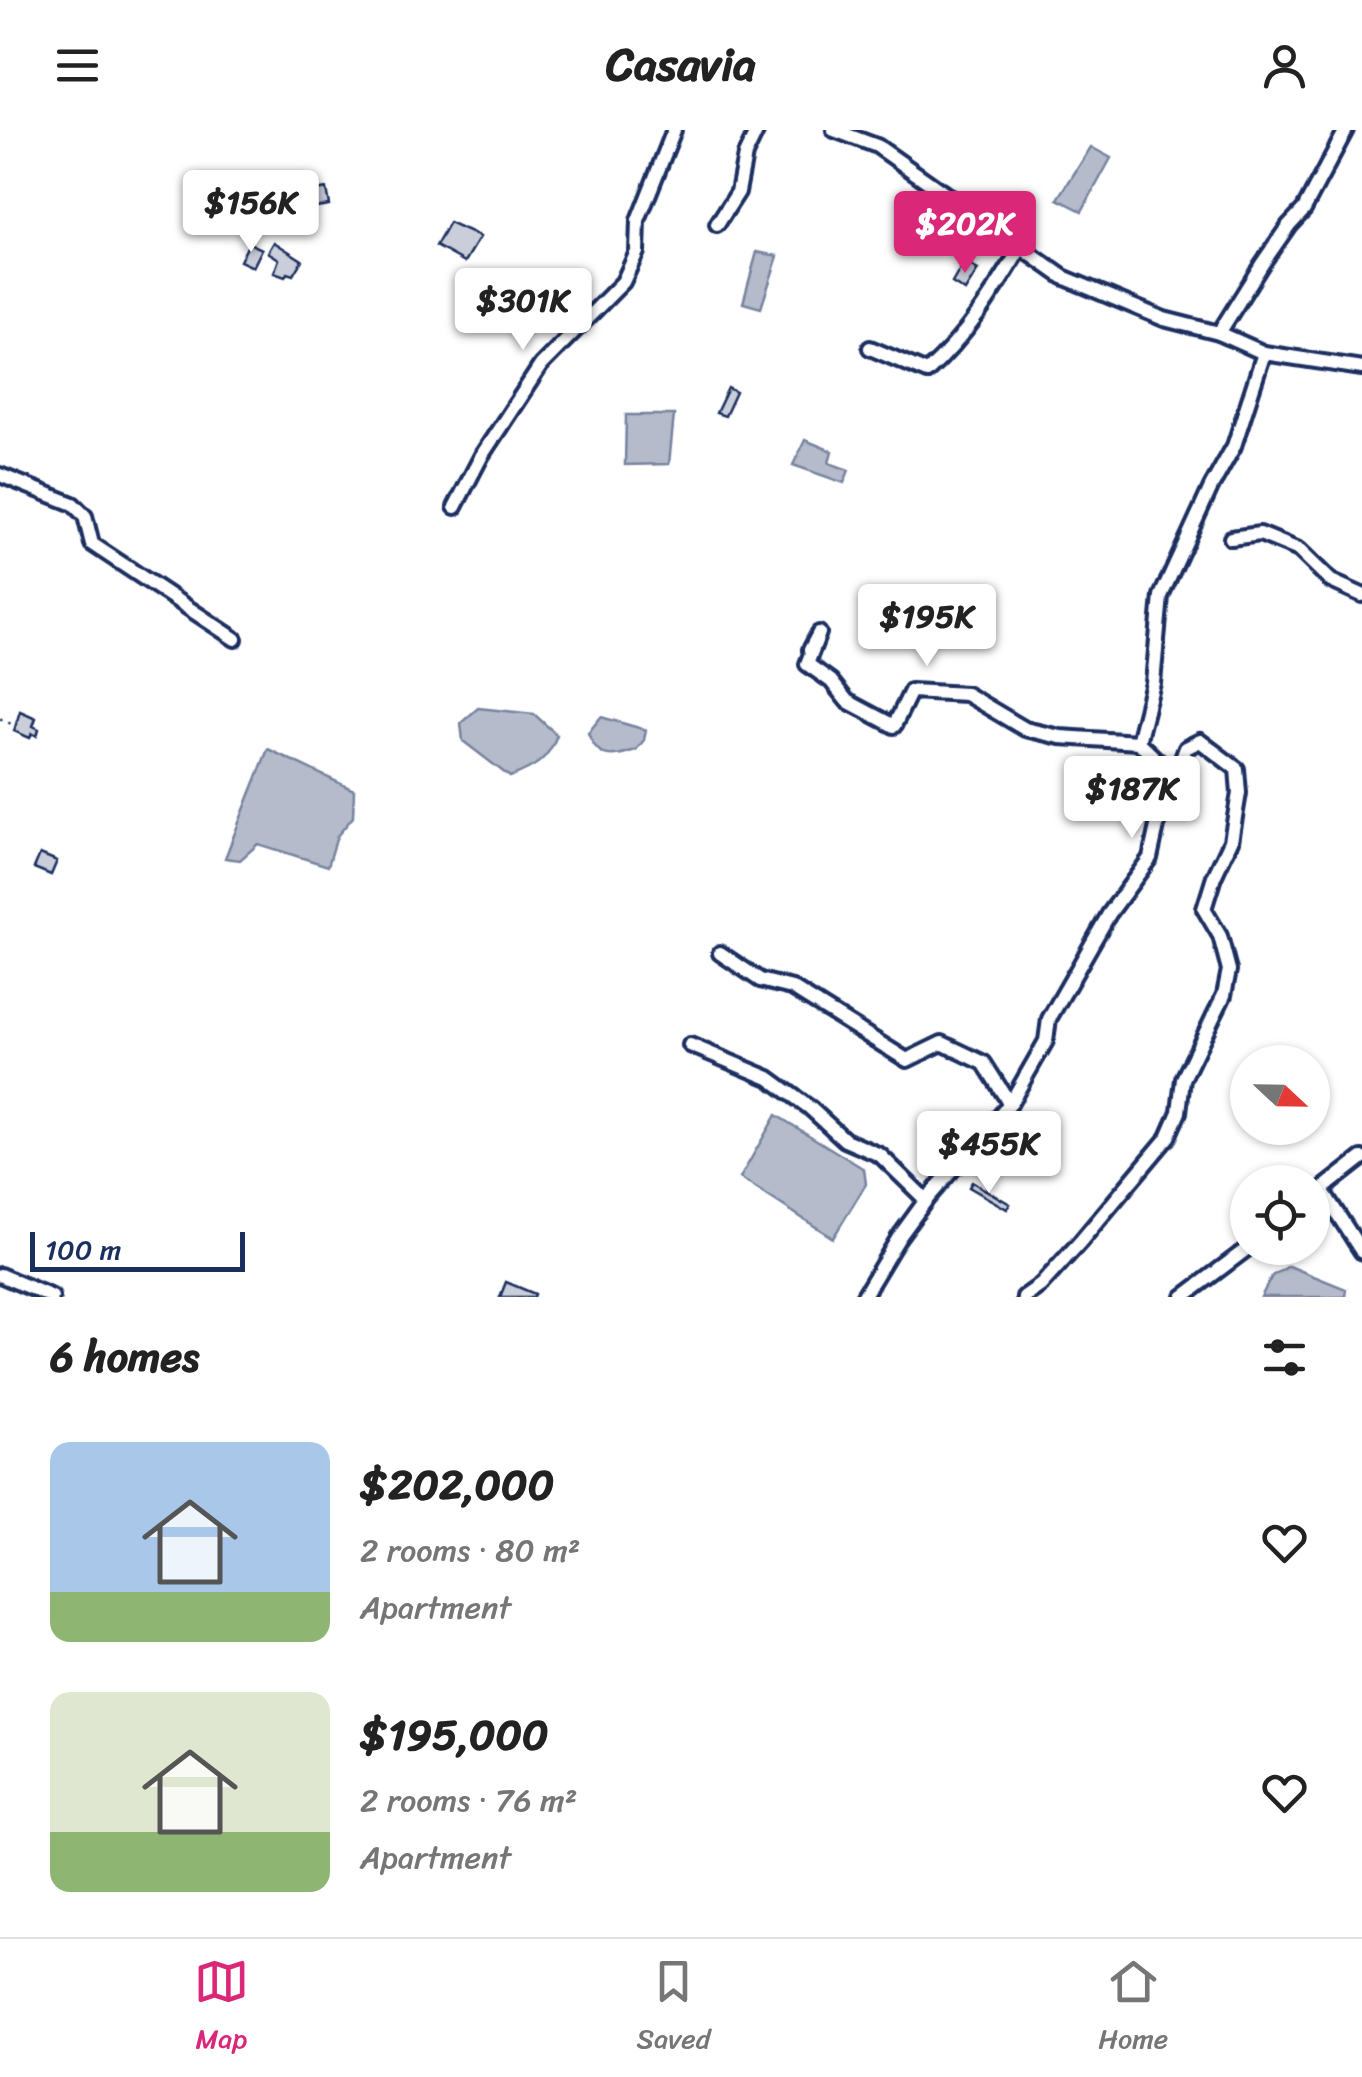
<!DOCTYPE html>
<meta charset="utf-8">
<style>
:root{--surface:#fff;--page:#f6f6f6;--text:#222;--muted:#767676;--line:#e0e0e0;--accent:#db2777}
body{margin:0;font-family:Sriracha,sans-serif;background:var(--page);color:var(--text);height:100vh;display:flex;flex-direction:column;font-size:38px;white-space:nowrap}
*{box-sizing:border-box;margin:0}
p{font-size:32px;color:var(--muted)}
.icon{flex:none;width:55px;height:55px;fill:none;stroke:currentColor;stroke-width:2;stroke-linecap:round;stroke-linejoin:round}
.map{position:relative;height:1167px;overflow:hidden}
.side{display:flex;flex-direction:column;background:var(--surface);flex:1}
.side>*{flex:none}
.needle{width:65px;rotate:112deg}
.controls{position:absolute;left:1230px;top:915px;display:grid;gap:20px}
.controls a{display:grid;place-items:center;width:100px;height:100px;border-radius:50%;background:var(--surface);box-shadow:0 2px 8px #0004;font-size:50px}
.scale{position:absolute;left:30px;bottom:25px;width:215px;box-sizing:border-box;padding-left:10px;border:5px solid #1b2f5e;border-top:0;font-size:28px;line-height:35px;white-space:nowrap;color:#1b2f5e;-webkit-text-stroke:8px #fff;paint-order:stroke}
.price{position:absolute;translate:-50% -85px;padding:0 22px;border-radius:10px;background:#fff;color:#222;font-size:32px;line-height:65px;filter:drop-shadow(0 2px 5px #0008)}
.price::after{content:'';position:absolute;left:50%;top:60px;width:30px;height:22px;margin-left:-15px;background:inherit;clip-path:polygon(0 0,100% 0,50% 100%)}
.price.selected{background:var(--accent);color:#fff}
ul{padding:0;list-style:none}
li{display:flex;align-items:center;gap:30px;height:250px;padding:0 50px}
li span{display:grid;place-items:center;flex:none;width:280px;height:200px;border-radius:20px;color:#555}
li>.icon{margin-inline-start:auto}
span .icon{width:120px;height:120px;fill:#fffc;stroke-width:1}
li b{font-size:42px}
h2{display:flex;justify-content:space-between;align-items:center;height:120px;padding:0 50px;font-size:42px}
header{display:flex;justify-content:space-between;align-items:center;height:130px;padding:0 50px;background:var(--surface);font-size:45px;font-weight:800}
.tabs{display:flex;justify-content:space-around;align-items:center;height:140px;border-top:2px solid var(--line);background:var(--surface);font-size:28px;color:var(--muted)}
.tabs a{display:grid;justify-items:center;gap:5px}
.tabs .selected{color:var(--accent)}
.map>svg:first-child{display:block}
</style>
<header><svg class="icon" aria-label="menu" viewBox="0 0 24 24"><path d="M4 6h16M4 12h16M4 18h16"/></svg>Casavia<svg class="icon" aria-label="person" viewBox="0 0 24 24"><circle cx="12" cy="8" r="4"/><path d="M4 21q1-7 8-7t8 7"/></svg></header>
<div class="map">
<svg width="1362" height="1167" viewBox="0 0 1362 1167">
<rect width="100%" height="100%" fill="#fff"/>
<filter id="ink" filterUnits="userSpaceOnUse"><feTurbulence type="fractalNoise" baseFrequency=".01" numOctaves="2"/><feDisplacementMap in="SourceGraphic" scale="20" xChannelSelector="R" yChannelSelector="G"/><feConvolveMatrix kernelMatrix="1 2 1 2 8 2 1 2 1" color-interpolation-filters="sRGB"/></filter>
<g filter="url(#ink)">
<g fill="#b5bbca" stroke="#77839f" stroke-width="2.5">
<path d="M1091 17 1111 28 1082 81 1058 69Z"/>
<path d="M757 122 778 126 761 178 743 173Z"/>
<path d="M626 285H674L669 334 625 335Z"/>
<path d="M805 310 832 321 829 333 849 340 844 353 793 335Z"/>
<path d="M478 578 534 584 557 605C548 630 535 637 510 647L463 611 461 593Z"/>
<path d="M601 587 646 600 644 610 636 620C610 628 599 630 588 603Z"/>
<path d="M268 619 354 660 353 687 337 706 328 736 258 714 240 730 225 728Z"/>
<path d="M776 985 864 1039 866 1054 833 1108 740 1048Z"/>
<path d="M1289 1136 1346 1159 1345 1167H1261L1272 1146Z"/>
</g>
<g fill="#caceda" stroke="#1b2f5e" stroke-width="2.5">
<path d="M326 59 329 75 310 78 307 63Z"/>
<path d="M449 93 480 107 465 132 436 116Z"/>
<path d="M274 112 302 130 293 145 287 143 285 147 274 143 279 129 268 122Z"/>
<path d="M249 113 262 119 253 137 240 131Z"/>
<path d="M964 132 978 140 965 161 952 153Z"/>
<path d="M728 258 736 262 725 286 716 283Z"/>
<path d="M20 581 36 588 33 596 39 599 37 606 32 603 30 608 14 601Z"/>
<path d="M40 724 57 731 51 745 34 738Z"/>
<path d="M972 1052 1010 1074 1007 1079 969 1057Z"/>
<path d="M506 1152 535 1164 534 1167H500Z"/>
</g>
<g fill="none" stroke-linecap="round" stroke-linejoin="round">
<g stroke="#1b2f5e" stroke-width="20">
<g id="minor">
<path d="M834 0 877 16 1063 147 1164 189 1219 203 1264 223 1362 238"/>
<path d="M717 95 738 62 745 25 757 0"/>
<path d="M1219 203 1262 134 1289 95 1304 79 1346 0"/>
<path d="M870 218 927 242C967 206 994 162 1022 116"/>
<path d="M0 345 73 374 85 386 92 414 235 509"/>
<path d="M455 377 482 325 541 235 623 152 637 122 638 91 674 0"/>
<path d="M1231 408 1260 404 1299 420 1331 451 1362 465"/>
<path d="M810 520 819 503 807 534 831 551 847 571 894 596 911 561 966 564 1025 599 1060 607 1138 612"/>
<path d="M720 823 760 850 792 858 907 930 942 913 984 933 1010 974"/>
<path d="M690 915 769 948 810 978 845 1010 880 1025 926 1070"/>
<path d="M1322 1060 1362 1122"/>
<path d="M1312 1067 1362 1028"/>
<path d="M0 1145 52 1167"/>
<path d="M863 1167 899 1107 926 1070 1010 974 1046 911 1049 889 1109 784 1150 728 1164 664 1175 647 1138 612 1153 553 1161 466 1211 357 1234 316 1264 223"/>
<path d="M1024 1167 1041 1155 1080 1112 1168 1007 1179 982 1183 949 1224 865 1229 840 1220 806 1204 779 1214 747 1231 711 1239 663 1237 639 1200 611 1186 618 1175 647"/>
<path d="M1183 1167 1248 1118"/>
</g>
</g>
<path stroke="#1b2f5e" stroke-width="2.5" stroke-dasharray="2.5 8" stroke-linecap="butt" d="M0 589H7L11 596"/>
<use href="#minor" stroke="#fff" stroke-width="12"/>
</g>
</g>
</svg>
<div class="controls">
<a><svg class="needle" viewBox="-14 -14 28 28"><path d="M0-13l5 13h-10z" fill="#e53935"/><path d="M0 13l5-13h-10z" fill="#767676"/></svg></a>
<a><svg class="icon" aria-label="locate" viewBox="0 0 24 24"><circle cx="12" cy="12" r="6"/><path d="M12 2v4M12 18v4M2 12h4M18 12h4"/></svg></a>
</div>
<div class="scale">100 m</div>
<b class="price" style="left:251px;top:125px">$156K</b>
<b class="price selected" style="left:965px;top:146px">$202K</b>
<b class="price" style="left:523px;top:223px">$301K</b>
<b class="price" style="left:927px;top:539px">$195K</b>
<b class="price" style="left:1132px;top:711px">$187K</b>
<b class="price" style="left:989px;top:1066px">$455K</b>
</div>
<section class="side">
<h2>6 homes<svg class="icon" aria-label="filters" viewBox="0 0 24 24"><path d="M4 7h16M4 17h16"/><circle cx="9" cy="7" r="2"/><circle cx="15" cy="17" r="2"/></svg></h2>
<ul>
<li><span style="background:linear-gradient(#a9c7e8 75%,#8fb573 0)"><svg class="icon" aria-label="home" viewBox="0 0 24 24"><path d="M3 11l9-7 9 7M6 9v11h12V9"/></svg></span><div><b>$202,000</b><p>2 rooms · 80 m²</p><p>Apartment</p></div><svg class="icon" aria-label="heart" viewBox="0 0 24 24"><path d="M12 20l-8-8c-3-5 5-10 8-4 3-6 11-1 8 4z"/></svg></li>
<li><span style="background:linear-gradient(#dfe7d0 70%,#8fb573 0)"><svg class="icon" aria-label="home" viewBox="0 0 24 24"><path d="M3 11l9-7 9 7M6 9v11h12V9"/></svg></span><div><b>$195,000</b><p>2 rooms · 76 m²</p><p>Apartment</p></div><svg class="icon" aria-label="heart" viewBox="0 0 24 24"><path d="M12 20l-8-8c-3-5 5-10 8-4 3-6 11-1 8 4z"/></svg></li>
</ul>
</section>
<nav class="tabs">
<a class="selected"><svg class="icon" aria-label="map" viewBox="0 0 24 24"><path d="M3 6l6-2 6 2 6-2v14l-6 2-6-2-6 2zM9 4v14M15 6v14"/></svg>Map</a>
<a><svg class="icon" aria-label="saved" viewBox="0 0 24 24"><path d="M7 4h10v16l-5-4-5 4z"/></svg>Saved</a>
<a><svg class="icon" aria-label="home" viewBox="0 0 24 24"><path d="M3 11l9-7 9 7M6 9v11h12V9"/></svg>Home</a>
</nav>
